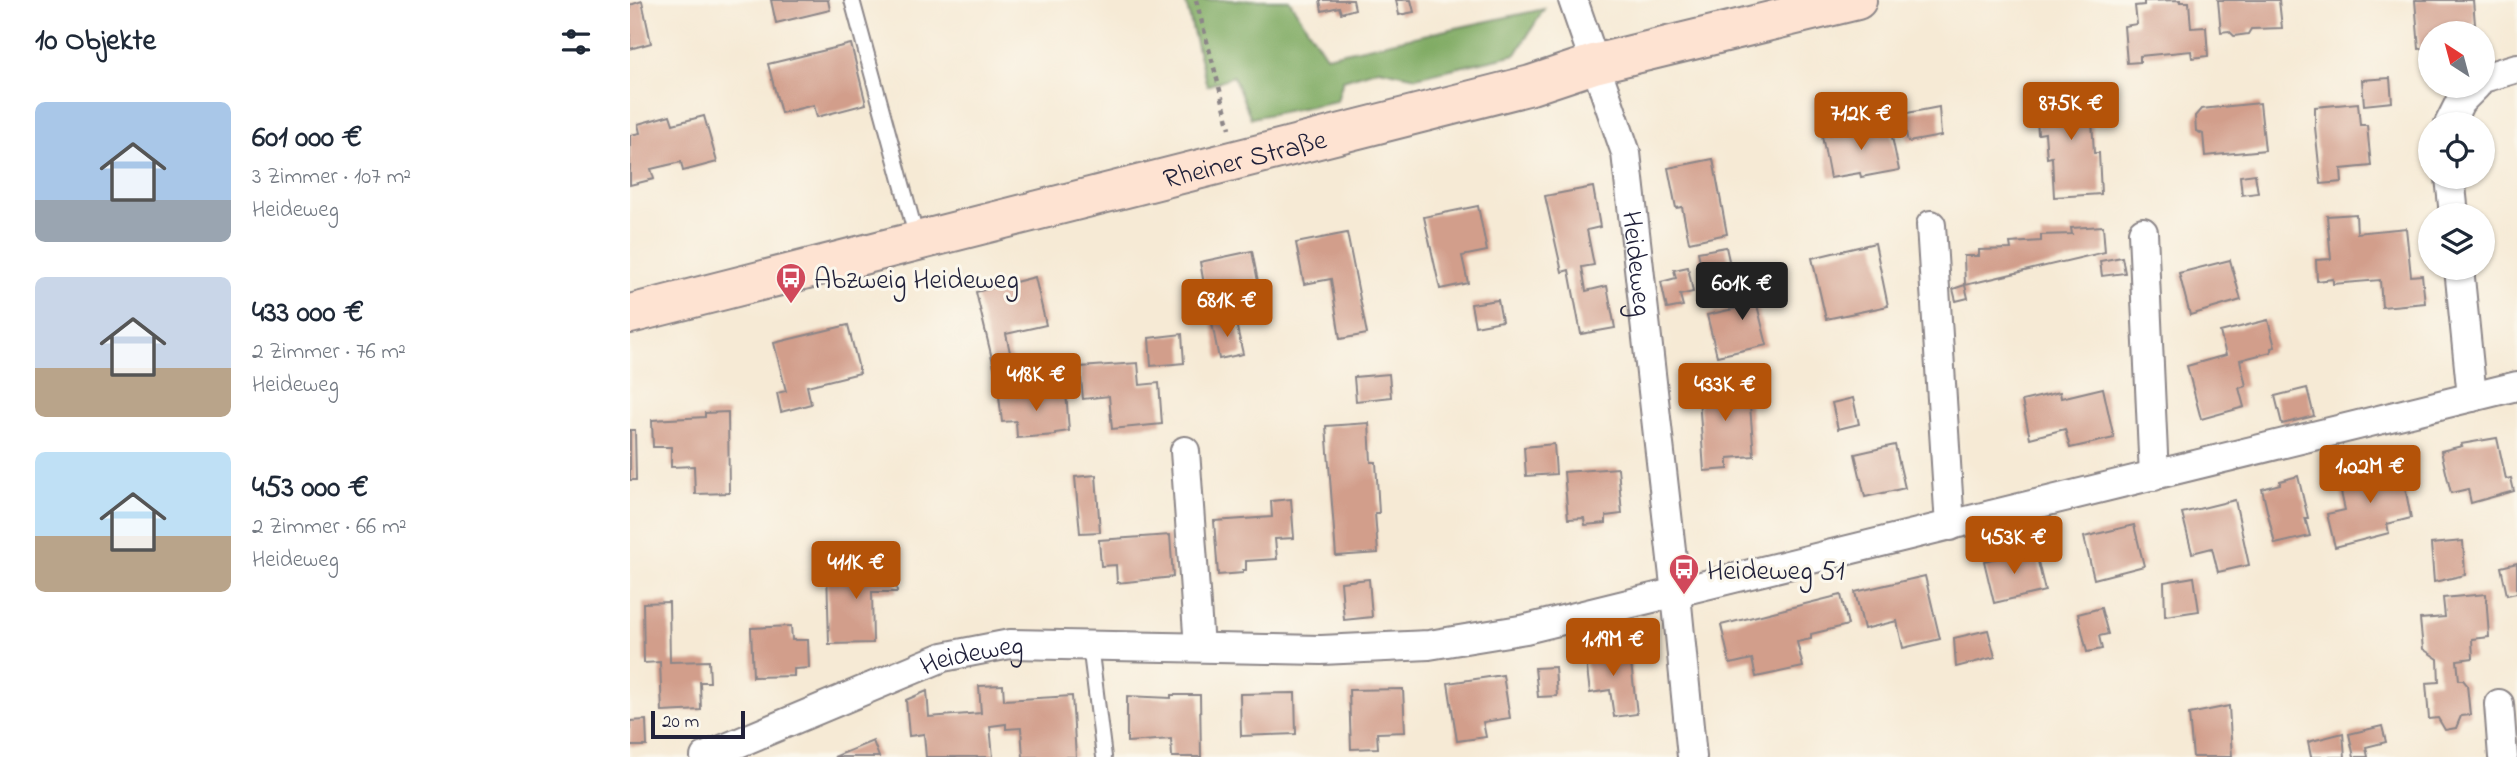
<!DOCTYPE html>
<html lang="de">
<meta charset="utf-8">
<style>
:root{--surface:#fff;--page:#f6f6f7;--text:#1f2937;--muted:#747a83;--accent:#b45309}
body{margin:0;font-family:"Indie Flower",sans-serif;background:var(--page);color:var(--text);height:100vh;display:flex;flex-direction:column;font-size:26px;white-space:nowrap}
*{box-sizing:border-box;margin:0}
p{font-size:23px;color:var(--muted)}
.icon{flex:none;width:38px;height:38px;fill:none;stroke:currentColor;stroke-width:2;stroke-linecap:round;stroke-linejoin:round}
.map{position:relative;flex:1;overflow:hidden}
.side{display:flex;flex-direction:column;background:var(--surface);width:630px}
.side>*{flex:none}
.needle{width:46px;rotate:324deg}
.controls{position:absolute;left:1788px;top:21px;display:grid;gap:14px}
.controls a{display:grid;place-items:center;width:77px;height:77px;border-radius:50%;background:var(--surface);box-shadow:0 2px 5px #0004;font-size:35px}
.scale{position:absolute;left:21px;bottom:18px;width:94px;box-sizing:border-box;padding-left:7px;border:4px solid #22223b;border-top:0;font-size:19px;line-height:24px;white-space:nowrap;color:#22223b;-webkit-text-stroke:5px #fbf7ec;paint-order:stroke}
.price{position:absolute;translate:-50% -60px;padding:0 16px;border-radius:7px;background:var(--accent);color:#fff;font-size:23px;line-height:46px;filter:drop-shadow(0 2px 4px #0008)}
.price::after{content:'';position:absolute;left:50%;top:42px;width:21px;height:16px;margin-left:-10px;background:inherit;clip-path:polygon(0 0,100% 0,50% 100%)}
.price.selected{background:#222;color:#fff}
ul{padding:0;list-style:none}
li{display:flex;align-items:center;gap:21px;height:175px;padding:0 35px}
li span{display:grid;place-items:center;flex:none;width:196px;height:140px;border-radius:10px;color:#555}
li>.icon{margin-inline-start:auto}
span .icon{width:84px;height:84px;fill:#fffc;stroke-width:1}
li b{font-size:30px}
h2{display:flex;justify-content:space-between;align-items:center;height:84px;padding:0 35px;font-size:30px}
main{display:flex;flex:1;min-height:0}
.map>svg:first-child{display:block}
</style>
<main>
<section class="side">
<h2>10 Objekte<svg class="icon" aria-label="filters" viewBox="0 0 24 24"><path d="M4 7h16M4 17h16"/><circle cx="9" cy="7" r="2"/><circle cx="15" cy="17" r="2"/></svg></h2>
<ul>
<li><span style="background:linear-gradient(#a9c7e8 70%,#9aa5b1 0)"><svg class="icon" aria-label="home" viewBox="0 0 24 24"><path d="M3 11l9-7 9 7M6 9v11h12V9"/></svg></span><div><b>601 000 €</b><p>3 Zimmer · 107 m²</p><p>Heideweg</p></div></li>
<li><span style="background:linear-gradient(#c9d6e8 65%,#b9a48a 0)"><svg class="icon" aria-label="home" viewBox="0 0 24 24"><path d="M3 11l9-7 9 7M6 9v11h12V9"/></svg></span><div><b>433 000 €</b><p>2 Zimmer · 76 m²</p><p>Heideweg</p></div></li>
<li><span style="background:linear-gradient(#bfe0f5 60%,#b9a48a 0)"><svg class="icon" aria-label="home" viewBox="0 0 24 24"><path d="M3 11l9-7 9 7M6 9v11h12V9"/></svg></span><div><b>453 000 €</b><p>2 Zimmer · 66 m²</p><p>Heideweg</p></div></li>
</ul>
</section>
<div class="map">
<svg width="1887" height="757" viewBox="0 0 1887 757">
<rect width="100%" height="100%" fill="#fbf7ec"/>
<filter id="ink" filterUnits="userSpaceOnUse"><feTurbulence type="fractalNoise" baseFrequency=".0143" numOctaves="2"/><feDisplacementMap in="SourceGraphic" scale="14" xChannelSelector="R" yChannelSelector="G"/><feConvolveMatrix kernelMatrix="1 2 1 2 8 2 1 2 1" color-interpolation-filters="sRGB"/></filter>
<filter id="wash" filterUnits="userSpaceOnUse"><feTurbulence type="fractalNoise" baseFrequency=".00686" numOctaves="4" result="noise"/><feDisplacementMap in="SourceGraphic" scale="28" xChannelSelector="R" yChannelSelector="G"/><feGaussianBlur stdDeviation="1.57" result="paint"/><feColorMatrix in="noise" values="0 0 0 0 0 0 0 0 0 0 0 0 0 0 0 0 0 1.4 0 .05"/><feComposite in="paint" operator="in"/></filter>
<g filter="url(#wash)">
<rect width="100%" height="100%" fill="#f6ead5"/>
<path fill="#81ac65" stroke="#526750" stroke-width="2" d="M555 0H659L696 56 914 9 886 54 786 77 749 69 713 80 707 101 621 118 603 76 577 86Z"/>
<g id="blocks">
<g fill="#d29e8b">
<path d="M141 0H198L200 10 146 23Z"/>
<path d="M690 0H723L725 9 711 13 709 7 692 11Z"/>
<path d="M766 0H781L784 12 769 15Z"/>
<path d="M1550 0V2H1559L1561 28 1576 27 1578 56 1562 58 1561 51 1510 56V62L1497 63 1494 26 1507 24 1505 6 1514 5V1Z"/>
<path d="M1588 0H1649L1652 28 1621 29 1618 34 1604 36 1599 31 1591 32Z"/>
<path d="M1785 0H1843L1845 24 1816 27 1817 33H1801V48L1789 49Z"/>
<path d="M12 1 21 43 0 49V5Z"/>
<path d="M221 44 236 104 187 117 184 105 151 113 138 64Z"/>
<path d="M1760 78 1762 102 1734 105 1732 80Z"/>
<path d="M1460 88 1464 153H1469L1471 194 1424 197 1422 157 1417 158 1415 133 1408 134 1407 119H1415L1413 91Z"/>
<path d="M1630 103 1635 150 1575 156 1573 134 1566 131 1565 116 1571 109Z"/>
<path d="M1728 103 1730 125H1737L1741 166 1711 169 1712 182 1691 184 1685 127V107Z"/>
<path d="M1309 107 1311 136 1278 142 1272 114Z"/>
<path d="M40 115 43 124 74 116 87 162 53 171 51 162 21 169 24 179 0 185V135L10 133 8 124Z"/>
<path d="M1259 123 1269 170 1231 177 1230 173 1200 178 1192 136Z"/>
<path d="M1083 159 1097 234 1059 242 1052 207 1046 208 1038 168Z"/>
<path d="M1625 174 1628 193 1612 195 1610 176Z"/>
<path d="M963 187 970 227 957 230 964 265 952 267 956 291 977 286 985 328 951 334 939 270 932 272 915 196Z"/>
<path d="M848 206 857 251 832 256 838 283 810 289 794 217Z"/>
<path d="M1726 214 1727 233 1776 228 1781 276 1792 275 1795 303 1752 307 1750 280 1703 284V279L1687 281 1686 260 1701 259 1697 216Z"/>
<path d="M1473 226 1475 252 1335 285 1338 298 1326 301 1323 289 1335 285 1334 256H1349V250L1381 249 1380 243 1411 241V235L1442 234 1441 228Z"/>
<path d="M717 233 737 334 710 339 701 279 674 284 666 243Z"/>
<path d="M1245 243 1258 306 1196 319 1182 258Z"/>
<path d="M1096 247 1100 265 1072 271 1068 252Z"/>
<path d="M622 251 633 307 601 313 598 297 577 301 570 262Z"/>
<path d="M1492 257 1495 273 1472 276 1470 261Z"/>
<path d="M1600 260 1611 300 1560 315 1549 273Z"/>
<path d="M1058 267 1063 292 1050 295 1053 306 1037 309 1031 282 1046 278 1044 270Z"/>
<path d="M405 277 416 325 376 334 383 366 365 371 346 292Z"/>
<path d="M1146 284 1150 299 1127 305 1137 345 1087 356 1077 315 1108 308 1105 294Z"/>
<path d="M868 300 872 321 845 326 841 304Z"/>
<path d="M605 319 613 354 589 359 582 323Z"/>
<path d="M1638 320 1645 347 1641 348V352L1610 360 1616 386 1609 388 1614 407 1571 419 1557 366 1596 355 1590 332Z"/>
<path d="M218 325 230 373 177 386 181 404 151 412 147 393 156 391 144 343Z"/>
<path d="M552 334 554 363 521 366 519 338Z"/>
<path d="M508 363 510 385 529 383 532 424 482 429 479 396 453 399 450 367Z"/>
<path d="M1104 370 1106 394 1119 393 1124 456 1098 458V469L1074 471 1069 397 1079 396 1077 376Z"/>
<path d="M759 374 761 397 726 401 724 377Z"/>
<path d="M1473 388 1484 438 1440 448 1435 429 1400 438 1392 401 1430 392 1431 398Z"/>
<path d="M1677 388 1684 416 1652 424 1645 396Z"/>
<path d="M422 390V393L436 392 439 431 425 433V435L387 438 386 421 372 422 369 396Z"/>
<path d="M1223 398 1229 424 1208 429 1202 403Z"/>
<path d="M98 412 99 493 65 494 64 466 41 467V447H23L22 420 75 417V413Z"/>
<path d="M739 423 741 462H746L749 513H745L748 553 706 556 696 426Z"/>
<path d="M0 430H5L6 480H0Z"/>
<path d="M1867 438 1876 479 1881 478 1884 491 1841 503 1838 489 1821 493 1811 451 1832 446 1831 444Z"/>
<path d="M924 444 926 474 896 476 894 447Z"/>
<path d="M1265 445 1275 488 1235 497 1225 454Z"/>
<path d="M1770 461 1781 518 1757 524 1759 533 1705 547 1697 514 1715 510 1708 479 1751 468V466Z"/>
<path d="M988 468 992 514 976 516V523L955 525 954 518 938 519 934 472Z"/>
<path d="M466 475 470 532 450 533 445 477Z"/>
<path d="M1668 476 1678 518H1675L1680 536 1645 544 1632 489 1650 484V481Z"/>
<path d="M661 499 664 538 645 539 647 559 616 561V570H613V573L588 575 584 521 642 517 641 501Z"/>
<path d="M1605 500 1619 565 1588 572 1582 548 1562 553 1552 513Z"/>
<path d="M1504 525 1514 566 1464 579 1454 537Z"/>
<path d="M540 535 543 577 487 583 486 565 471 566 469 540Z"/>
<path d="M1833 541 1835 575 1804 582 1801 544Z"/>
<path d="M1405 549 1415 591 1364 603 1354 561Z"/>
<path d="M265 560 267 592H242L243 643 199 644 197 568 249 567V561Z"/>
<path d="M1887 563V593L1877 595 1871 567Z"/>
<path d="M1295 576 1310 639 1273 648 1267 621 1234 629 1225 592Z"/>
<path d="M1564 577 1569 611 1535 616 1534 582Z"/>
<path d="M739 579 742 617 714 620 711 582Z"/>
<path d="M1856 594 1859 637 1842 639 1843 658 1827 660 1829 680H1833L1837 685 1840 715 1831 716 1826 728 1815 730 1808 718 1799 719 1796 683 1809 682 1808 659 1793 649 1790 619 1815 617 1813 598Z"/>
<path d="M1211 595 1218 625 1181 634V639L1167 642 1173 667 1126 677 1122 659 1100 664 1091 625Z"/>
<path d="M39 602 40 662 79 661 80 682H70L71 710 32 712 30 662 14 663 13 603Z"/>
<path d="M1471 608 1478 634 1469 636 1472 649 1457 652 1448 614Z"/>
<path d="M161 626 162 640H178L179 668 164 669V676L123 677 121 628Z"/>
<path d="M1358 630 1365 657 1326 667 1324 638Z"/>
<path d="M999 646 1007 714 984 717 980 690 960 693 955 652Z"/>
<path d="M925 667 927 696 908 697 905 668Z"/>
<path d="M873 675 880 718 853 722 856 737 827 741 818 683Z"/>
<path d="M373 685 374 700 442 696 446 757H393L391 728 376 729V724L360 726 363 757H296L294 734 279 736 276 700 297 691 299 717 351 713 349 686Z"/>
<path d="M773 689 775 732 747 733 748 748 721 749 719 690Z"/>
<path d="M665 693 666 734 611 736 610 694Z"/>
<path d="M541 695H570L571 757H542L541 739 497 742V696L541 698Z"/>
<path d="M1599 706 1602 757H1563L1559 714Z"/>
<path d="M16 720 17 746H0V721Z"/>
<path d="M1752 726 1756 742 1736 747 1738 757H1724L1719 734Z"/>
<path d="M1713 733 1715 757H1681L1678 742Z"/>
<path d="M243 741 249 757H204Z"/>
</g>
</g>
</g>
<g filter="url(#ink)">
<use href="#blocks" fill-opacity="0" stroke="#8c8688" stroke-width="2"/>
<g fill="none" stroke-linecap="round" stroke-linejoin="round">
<g stroke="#8c8688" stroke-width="18">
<g id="service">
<path d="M222 0 287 239"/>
<path d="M460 645 474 757"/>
</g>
</g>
<g stroke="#8c8688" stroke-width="32">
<g id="minor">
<path id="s1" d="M943 0 996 153 1046 594 1062 757"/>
<path d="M1853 78 1887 68"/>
<path d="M1819 124 1830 102 1846 86"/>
<path d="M1820 177 1824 215"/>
<path d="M1301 225 1320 526"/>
<path d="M1513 232 1524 476"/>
<path d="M1829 268 1842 397"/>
<path d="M555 451 569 647"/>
<path d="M1869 704 1873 757"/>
<path id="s2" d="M75 757 313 657 380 644 691 650 799 645 896 629 1887 386"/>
</g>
</g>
<g stroke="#8c8688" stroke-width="42">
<g id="secondary">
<path id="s3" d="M0 314 901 85 964 64 1227 0"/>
</g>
</g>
<path stroke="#8c8688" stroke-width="4.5" stroke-dasharray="5 5" stroke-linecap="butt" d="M566 0 600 128"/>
<use href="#service" stroke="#fff" stroke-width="14"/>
<use href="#minor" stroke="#fff" stroke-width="28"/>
<use href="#secondary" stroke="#fee3d2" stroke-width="38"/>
</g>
</g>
<defs>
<g id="bus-pin" transform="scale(1.575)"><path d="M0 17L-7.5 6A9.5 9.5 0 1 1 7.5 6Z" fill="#d1495b" stroke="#fbf7ec"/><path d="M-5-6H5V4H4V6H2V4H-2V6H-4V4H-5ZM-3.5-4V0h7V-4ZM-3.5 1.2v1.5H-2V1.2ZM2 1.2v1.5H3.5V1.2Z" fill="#fff"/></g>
</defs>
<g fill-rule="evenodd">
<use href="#bus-pin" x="161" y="278"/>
<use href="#bus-pin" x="1054" y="569"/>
</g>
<g text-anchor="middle" stroke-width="6" stroke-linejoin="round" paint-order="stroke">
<g font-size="28" fill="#22223b" stroke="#fbf7ec">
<text dy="10" stroke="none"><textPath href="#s3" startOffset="634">Rheiner Straße</textPath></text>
<text dy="10" stroke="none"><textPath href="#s1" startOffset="273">Heideweg</textPath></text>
<text dy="10" stroke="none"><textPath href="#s2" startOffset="287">Heideweg</textPath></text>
</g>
<g font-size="28" fill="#22223b" stroke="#fbf7ec" text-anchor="start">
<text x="184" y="288">Abzweig Heideweg</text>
<text x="1077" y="579">Heideweg 51</text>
</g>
</g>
</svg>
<div class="controls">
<a><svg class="needle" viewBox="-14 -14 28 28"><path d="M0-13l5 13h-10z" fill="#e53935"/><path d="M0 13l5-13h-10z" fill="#747a83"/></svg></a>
<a><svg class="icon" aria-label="locate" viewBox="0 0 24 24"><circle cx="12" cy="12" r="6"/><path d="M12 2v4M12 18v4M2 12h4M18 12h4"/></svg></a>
<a><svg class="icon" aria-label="layers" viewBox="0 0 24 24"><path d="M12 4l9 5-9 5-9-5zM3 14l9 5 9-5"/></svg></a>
</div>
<div class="scale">20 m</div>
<b class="price" style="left:1441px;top:142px">875K €</b>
<b class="price" style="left:1231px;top:152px">712K €</b>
<b class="price selected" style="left:1112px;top:322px">601K €</b>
<b class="price" style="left:597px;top:339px">681K €</b>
<b class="price" style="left:406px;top:413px">418K €</b>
<b class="price" style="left:1095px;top:423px">433K €</b>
<b class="price" style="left:1740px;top:505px">1.02M €</b>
<b class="price" style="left:1384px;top:576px">453K €</b>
<b class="price" style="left:226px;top:601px">411K €</b>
<b class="price" style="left:983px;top:678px">1.19M €</b>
</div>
</main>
